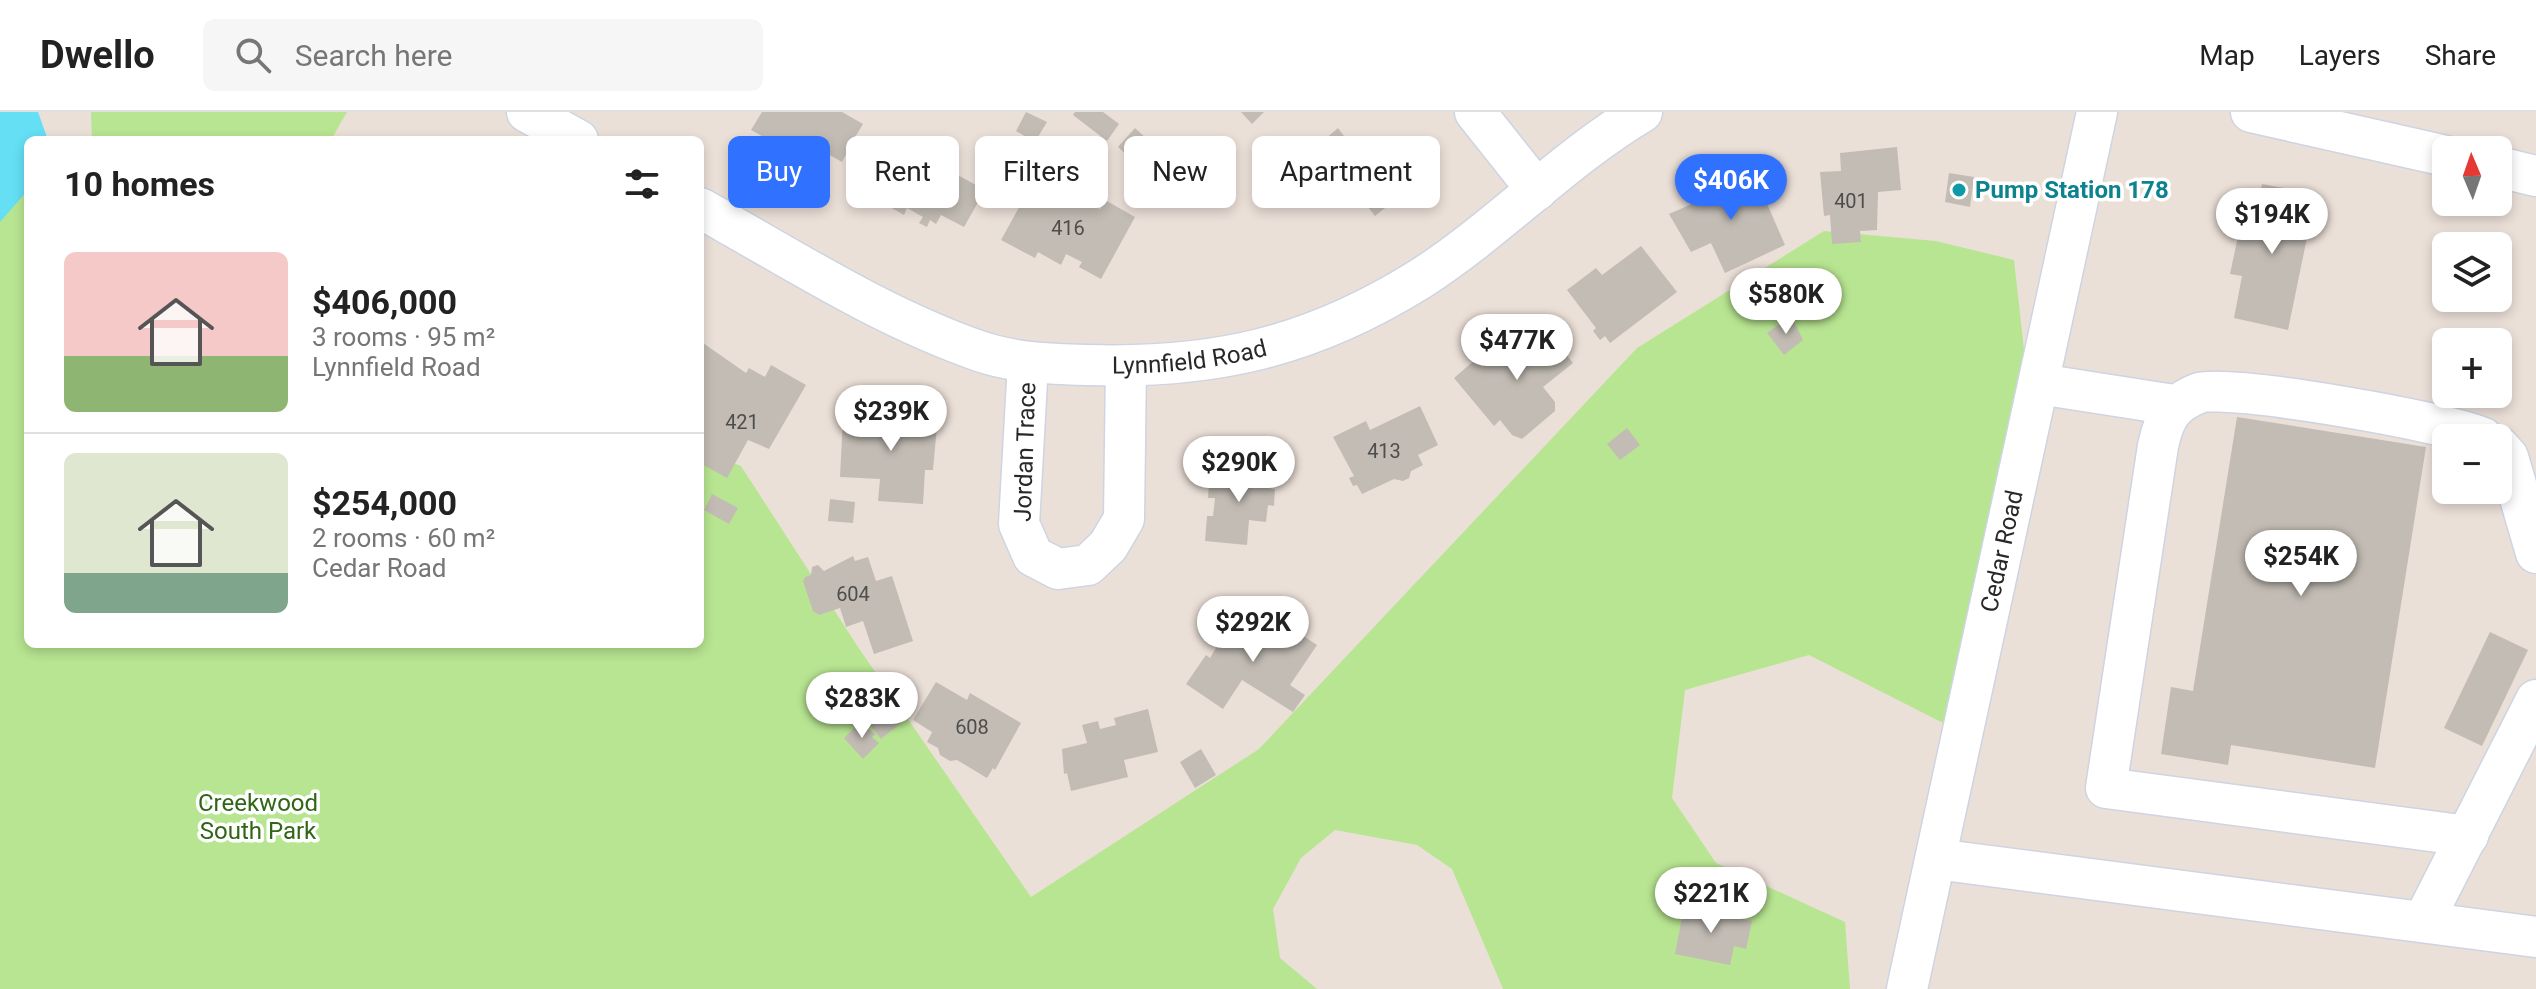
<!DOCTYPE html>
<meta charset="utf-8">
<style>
:root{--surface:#fff;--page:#f6f6f6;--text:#222;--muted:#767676;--line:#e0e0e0;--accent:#3171ff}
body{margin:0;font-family:Roboto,sans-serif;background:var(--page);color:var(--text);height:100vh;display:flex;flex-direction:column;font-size:30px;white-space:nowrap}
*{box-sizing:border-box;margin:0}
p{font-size:26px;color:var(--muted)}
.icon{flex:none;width:44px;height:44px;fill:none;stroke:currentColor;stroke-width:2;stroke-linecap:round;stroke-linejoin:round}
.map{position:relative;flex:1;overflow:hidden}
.sheet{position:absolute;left:24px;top:24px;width:680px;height:512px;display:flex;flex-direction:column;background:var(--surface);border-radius:12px;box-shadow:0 4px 12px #0003}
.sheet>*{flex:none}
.banner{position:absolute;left:728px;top:24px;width:760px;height:72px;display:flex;gap:16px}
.needle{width:52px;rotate:358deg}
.controls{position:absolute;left:2432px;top:24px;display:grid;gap:16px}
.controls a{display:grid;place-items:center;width:80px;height:80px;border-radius:12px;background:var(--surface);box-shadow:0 4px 12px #0003;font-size:40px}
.price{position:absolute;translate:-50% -68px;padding:0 18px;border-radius:28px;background:#fff;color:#222;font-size:26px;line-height:52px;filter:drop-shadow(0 2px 4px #0008)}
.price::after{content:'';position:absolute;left:50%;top:48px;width:24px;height:18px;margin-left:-12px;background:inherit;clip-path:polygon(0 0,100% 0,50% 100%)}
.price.on{background:var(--accent);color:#fff}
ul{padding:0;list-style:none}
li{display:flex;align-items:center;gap:24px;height:200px;padding:0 40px}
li+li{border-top:2px solid var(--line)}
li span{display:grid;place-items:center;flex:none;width:224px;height:160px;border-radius:12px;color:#555}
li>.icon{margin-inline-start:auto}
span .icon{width:96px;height:96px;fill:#fffc;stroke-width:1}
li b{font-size:34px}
h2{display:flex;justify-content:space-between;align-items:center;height:96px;padding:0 40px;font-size:34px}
.pill{padding:0 28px;border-radius:12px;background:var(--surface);box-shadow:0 4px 12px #0003;font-size:28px;line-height:72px}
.pill.on{background:var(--accent);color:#fff}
header{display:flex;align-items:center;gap:48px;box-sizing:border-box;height:112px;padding:0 40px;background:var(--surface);border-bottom:2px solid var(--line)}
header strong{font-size:38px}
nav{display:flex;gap:44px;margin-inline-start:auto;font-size:28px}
.search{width:560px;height:72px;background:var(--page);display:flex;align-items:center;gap:20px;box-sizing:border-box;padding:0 28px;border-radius:12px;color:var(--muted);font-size:30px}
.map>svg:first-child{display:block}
</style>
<header>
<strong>Dwello</strong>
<div class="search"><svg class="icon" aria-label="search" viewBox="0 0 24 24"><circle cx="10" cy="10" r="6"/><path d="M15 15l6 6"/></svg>Search here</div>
<nav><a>Map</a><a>Layers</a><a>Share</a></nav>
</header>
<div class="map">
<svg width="2536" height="877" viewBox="0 0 2536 877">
<rect width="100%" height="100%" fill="#ebe0d8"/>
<g fill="#b8e591">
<path d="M91 0H347L331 28H92Z"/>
<path d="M28 33V532H700V338L741 354 858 535 1031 785 1259 637 1637 236 1824 119 1936 129 2014 148 2035 336 1953 616 1809 543 1685 578 1672 686 1716 751 1845 810 1850 877H1503L1452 757 1417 733 1335 718 1301 746 1273 797 1280 846 1317 877H0V54Z"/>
</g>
<path fill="#64dff4" d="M0 0H38L48 28H28V78L0 110Z"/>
<g fill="#c2bcb4">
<path d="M762 0H842L863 12 854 27 859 29 854 38 850 35 842 50 819 37 810 51 751 18Z"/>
<path d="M1026 0 1047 10 1035 30 1016 19Z"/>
<path d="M1075 0H1103L1119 12 1107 29 1073 3Z"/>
<path d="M1241 0H1264L1252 12Z"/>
<path d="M1135 16 1149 29 1132 48 1118 35Z"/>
<path d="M1338 16 1353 36 1361 30 1380 55 1386 50 1409 77 1375 104 1354 77 1339 89 1303 44 1317 33 1314 29 1321 24 1324 28Z"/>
<path d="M1897 35 1901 78 1878 80 1877 118 1860 119 1861 130 1832 132 1830 103 1824 104 1820 60 1841 59 1840 41Z"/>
<path d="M934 50 985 78 964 115 941 103 936 112 930 108 927 115 919 111 923 105 907 96 904 103 883 91 904 54 926 66Z"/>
<path d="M1751 55 1785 133 1725 161 1711 131 1691 140 1669 102 1721 79 1719 69Z"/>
<path d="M1038 61 1060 70 1058 73 1065 77 1072 76 1086 84V89L1100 97 1105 88 1135 105 1101 167 1079 155 1082 150 1066 142 1061 153 1038 140 1035 146 1001 128Z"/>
<path d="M1949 61 1974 65 1970 95 1945 90Z"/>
<path d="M2262 72 2316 82 2288 218 2234 206 2242 164 2230 162 2240 115 2253 118Z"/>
<path d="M1641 134 1677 180 1610 231 1605 224 1600 228 1593 219 1596 216 1567 178 1596 156 1602 163Z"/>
<path d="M1791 204 1803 228 1784 243 1767 221Z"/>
<path d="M1542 213 1573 251 1543 275 1555 290V299L1522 327 1512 323 1500 308 1494 314 1454 266 1476 247 1482 254 1521 221 1526 227Z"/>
<path d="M703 231 746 261 749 256 765 265 771 253 806 273 769 337 748 328 727 366 700 351V236Z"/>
<path d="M1420 294 1438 333 1418 343 1423 353 1411 359 1409 366 1403 369 1394 367 1362 382 1357 373 1353 374 1349 366 1354 364 1333 325 1366 309 1370 318Z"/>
<path d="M874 299 938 303 933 358H925L923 392 878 389 880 367 840 365 843 306 873 307Z"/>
<path d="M2237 305 2426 335 2375 656 2231 633 2228 653 2161 642 2171 575 2193 579Z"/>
<path d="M1627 316 1640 333 1620 348 1607 332Z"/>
<path d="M1228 353 1271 356 1269 376 1275 377 1274 394 1268 393 1266 410 1249 408 1247 433 1205 429 1207 404H1213L1215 386H1208L1209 371 1226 372Z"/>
<path d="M712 382 738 396 729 412 704 398Z"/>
<path d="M830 387 855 390 853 411 828 409Z"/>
<path d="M853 444 855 449 868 445 876 469 892 464 913 529 874 542 863 509 846 515 840 496 819 503 813 499 803 469 805 465 811 463 812 455 818 453 824 459Z"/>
<path d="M1238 498 1281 528 1290 515 1317 533 1290 573 1305 583 1293 600 1242 568 1223 597 1186 572 1206 543 1210 546Z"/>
<path d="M2490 520 2528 538 2482 634 2444 616Z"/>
<path d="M936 570 967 588 970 581 1021 611 995 658 993 656 987 666 957 648 950 649 940 643 938 636 927 630 932 620 913 608Z"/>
<path d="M829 573 843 590 826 604 811 587Z"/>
<path d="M891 576 912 602 881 627 860 600Z"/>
<path d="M1148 597 1158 640 1124 648 1128 665 1071 679 1067 661 1064 662 1062 637 1087 631 1082 613 1098 609 1100 617 1116 613 1114 606Z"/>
<path d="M859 611 876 622 872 625 879 631 863 647 844 626Z"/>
<path d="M1201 637 1216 663 1195 676 1180 650Z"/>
<path d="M1684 794 1752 809 1746 837 1734 834 1730 853 1675 842Z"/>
</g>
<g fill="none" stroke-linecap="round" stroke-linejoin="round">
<g stroke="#cdd4e2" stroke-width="43">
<g id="minor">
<path d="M527 0 578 28"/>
<path d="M1475 0 1537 78"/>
<path d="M2251 0 2446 44"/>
<path d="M2498 55 2536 64"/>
<path id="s1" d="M700 96C792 147 879 204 979 239 1014 251 1050 252 1087 253 1214 257 1311 235 1420 167 1498 117 1563 47 1642 0"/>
<path d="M1028 251 1019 412 1033 444 1058 457 1088 453 1108 434 1124 407 1126 254"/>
<path d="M2039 272 2174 293"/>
<path d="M2498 334 2508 345 2536 441"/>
<path d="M2468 724 2106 676 2158 334C2164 306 2171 292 2199 281 2226 271 2453 311 2483 326"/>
<path d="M1936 747 2536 825"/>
<path d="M2423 810 2536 588"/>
<path id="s2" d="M1907 877 2097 0"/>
</g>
</g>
<use href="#minor" stroke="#fff" stroke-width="40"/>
</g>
<circle fill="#0f9aa8" stroke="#fff" stroke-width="3" cx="1959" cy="78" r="8"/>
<g text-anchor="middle" stroke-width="7" stroke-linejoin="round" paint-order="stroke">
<g font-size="20" fill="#4e4d4b">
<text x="1851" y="96">401</text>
<text x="1068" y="123">416</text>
<text x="742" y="317">421</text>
<text x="1384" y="346">413</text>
<text x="853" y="489">604</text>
<text x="972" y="622">608</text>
</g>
<g font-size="24" font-weight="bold" fill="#0d838f" stroke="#fff" text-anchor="start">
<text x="1975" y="86">Pump Station 178</text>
</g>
<g font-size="24" fill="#282828" stroke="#fff">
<text dy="8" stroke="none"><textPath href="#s1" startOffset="526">Lynnfield Road</textPath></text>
<text transform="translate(1025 340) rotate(-88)" y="8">Jordan Trace</text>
<text dy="8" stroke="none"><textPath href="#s2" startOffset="448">Cedar Road</textPath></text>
</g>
<g font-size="24" fill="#306616" stroke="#fff">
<text x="258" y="699">Creekwood<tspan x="258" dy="28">South Park</tspan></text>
</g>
</g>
</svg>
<div class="controls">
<a><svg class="needle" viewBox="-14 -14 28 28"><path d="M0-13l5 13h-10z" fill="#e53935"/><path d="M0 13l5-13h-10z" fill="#767676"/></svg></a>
<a><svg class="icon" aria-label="layers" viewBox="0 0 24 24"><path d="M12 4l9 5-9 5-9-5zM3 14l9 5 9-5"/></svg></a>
<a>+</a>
<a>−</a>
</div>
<b class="price on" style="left:1731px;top:110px">$406K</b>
<b class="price" style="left:2272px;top:144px">$194K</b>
<b class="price" style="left:1786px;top:224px">$580K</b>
<b class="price" style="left:1517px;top:270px">$477K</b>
<b class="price" style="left:891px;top:341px">$239K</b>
<b class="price" style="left:1239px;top:392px">$290K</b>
<b class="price" style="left:2301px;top:486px">$254K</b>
<b class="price" style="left:1253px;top:552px">$292K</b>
<b class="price" style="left:862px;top:628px">$283K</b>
<b class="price" style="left:1711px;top:823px">$221K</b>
<div class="banner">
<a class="pill on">Buy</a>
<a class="pill">Rent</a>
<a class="pill">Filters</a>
<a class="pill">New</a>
<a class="pill">Apartment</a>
</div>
<section class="sheet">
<h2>10 homes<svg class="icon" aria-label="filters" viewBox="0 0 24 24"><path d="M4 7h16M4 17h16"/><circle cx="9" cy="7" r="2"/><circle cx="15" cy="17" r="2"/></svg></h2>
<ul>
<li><span style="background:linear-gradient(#f6c9c9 65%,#8fb573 0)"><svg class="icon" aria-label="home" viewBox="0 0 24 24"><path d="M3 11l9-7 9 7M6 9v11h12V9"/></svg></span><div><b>$406,000</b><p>3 rooms · 95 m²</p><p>Lynnfield Road</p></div></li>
<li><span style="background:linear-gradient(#dfe7d0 75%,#7fa58c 0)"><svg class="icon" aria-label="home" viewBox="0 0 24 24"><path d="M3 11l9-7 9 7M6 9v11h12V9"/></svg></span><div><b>$254,000</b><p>2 rooms · 60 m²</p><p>Cedar Road</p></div></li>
</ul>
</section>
</div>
